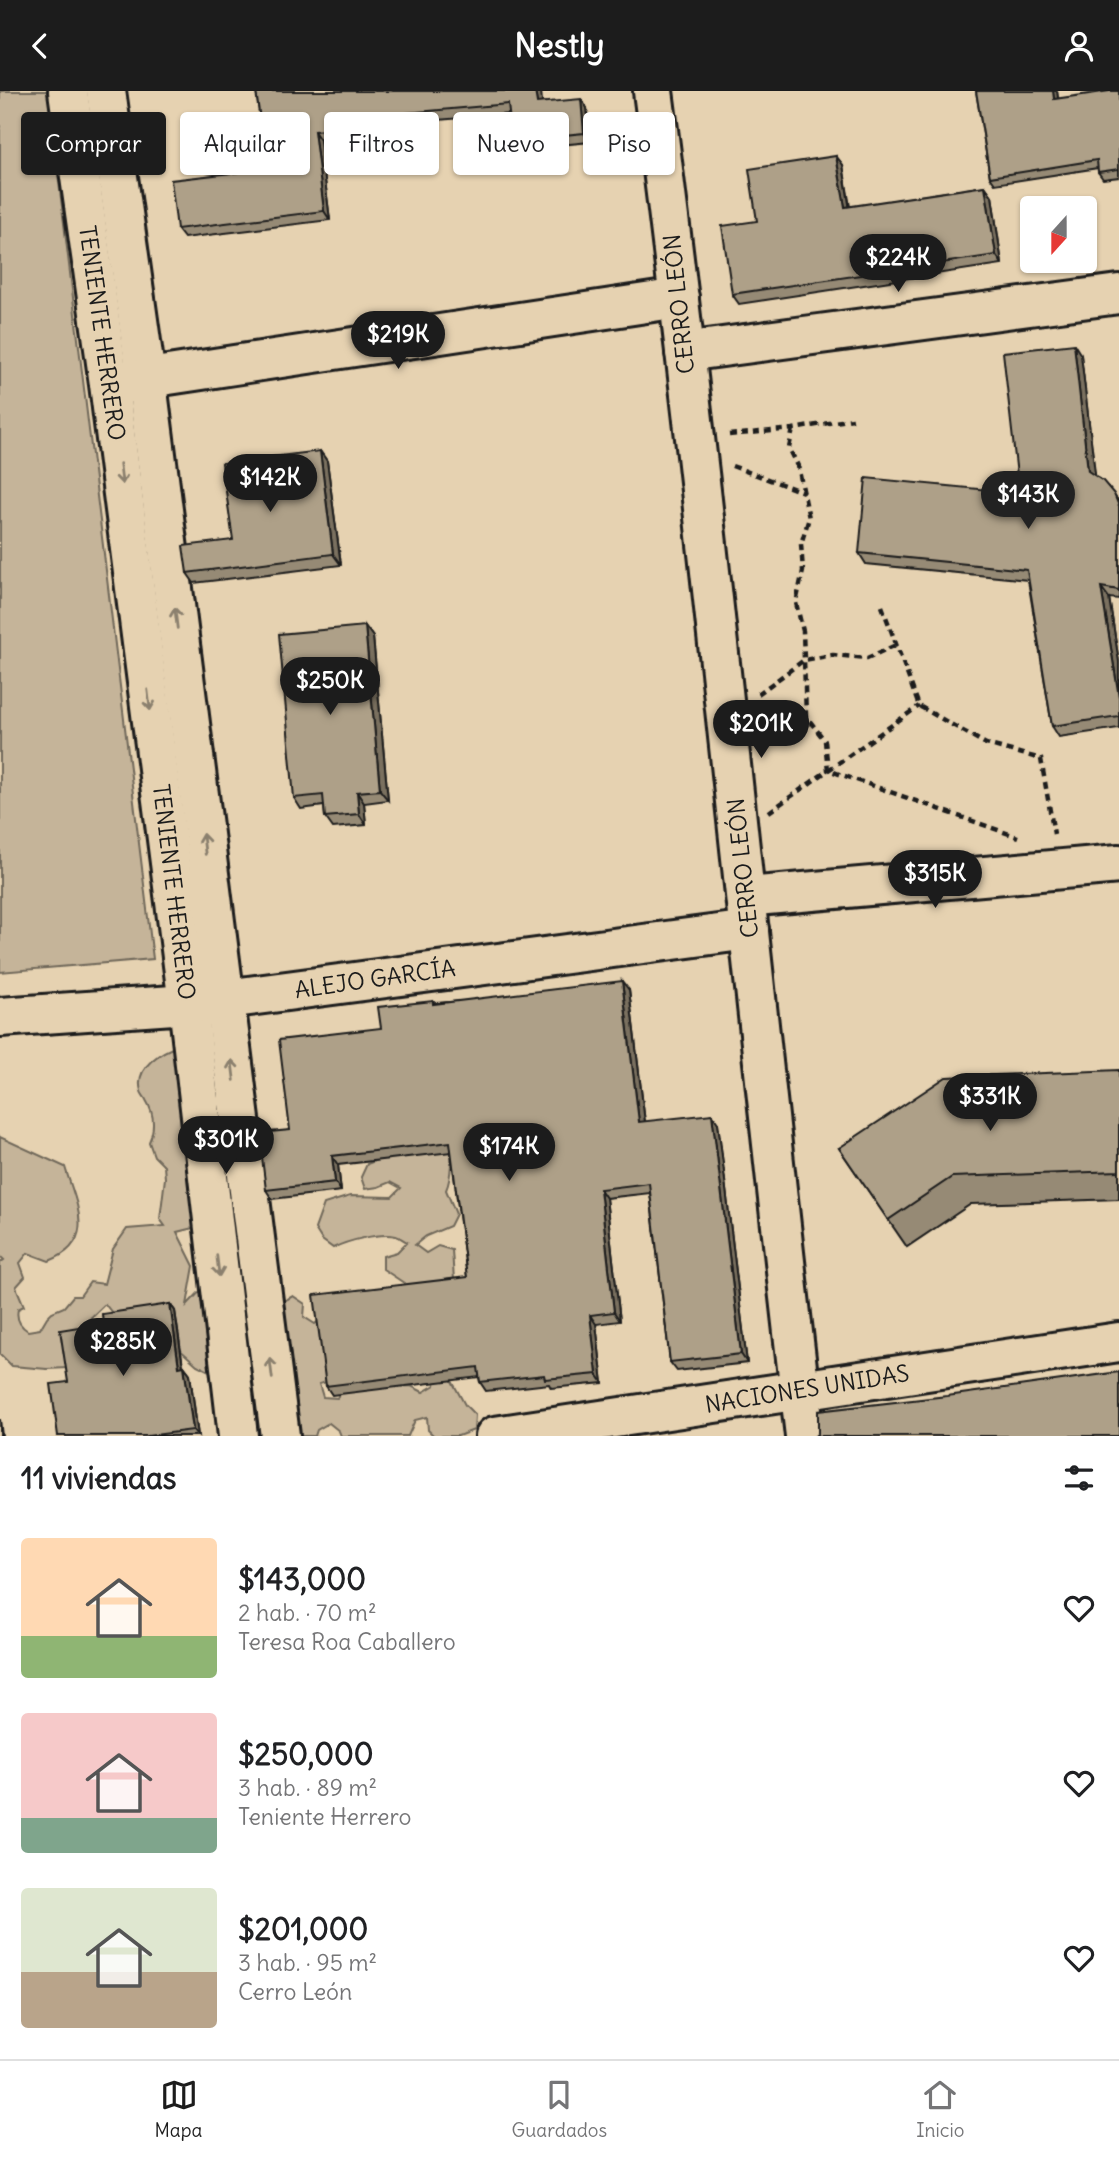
<!DOCTYPE html>
<html lang="es">
<meta charset="utf-8">
<style>
:root{--surface:#fff;--page:#f2f2f2;--text:#202124;--muted:#757577;--line:#e0e0e0;--accent:#1c1c1c}
body{margin:0;font-family:Delius,sans-serif;background:var(--page);color:var(--text);height:100vh;display:flex;flex-direction:column;font-size:26px;white-space:nowrap}
*{box-sizing:border-box;margin:0}
p{font-size:23px;color:var(--muted)}
.icon{flex:none;width:38px;height:38px;fill:none;stroke:currentColor;stroke-width:2;stroke-linecap:round;stroke-linejoin:round}
.map{position:relative;height:1345px;overflow:hidden}
.details{display:flex;flex-direction:column;background:var(--surface);flex:1}
.details>*{flex:none}
.hud{position:absolute;left:21px;top:21px;width:700px;height:63px;display:flex;gap:14px}
.needle{width:46px;rotate:201deg}
.controls{position:absolute;left:1020px;top:105px;display:grid;gap:14px}
.controls a{display:grid;place-items:center;width:77px;height:77px;border-radius:7px;background:var(--surface);box-shadow:0 2px 5px #0004;font-size:35px}
.price{position:absolute;translate:-50% -60px;padding:0 16px;border-radius:24px;background:var(--accent);color:#fff;font-size:23px;line-height:46px;filter:drop-shadow(0 2px 4px #0008)}
.price::after{content:'';position:absolute;left:50%;top:42px;width:21px;height:16px;margin-left:-10px;background:inherit;clip-path:polygon(0 0,100% 0,50% 100%)}
.price.on{background:#222;color:#fff}
ul{padding:0;list-style:none}
li{display:flex;align-items:center;gap:21px;height:175px;padding:0 21px}
li span{display:grid;place-items:center;flex:none;width:196px;height:140px;border-radius:7px;color:#555}
li>.icon{margin-inline-start:auto}
span .icon{width:84px;height:84px;fill:#fffc;stroke-width:1}
li b{font-size:30px}
h2{display:flex;justify-content:space-between;align-items:center;height:84px;padding:0 21px;font-size:30px}
.pill{padding:0 24px;border-radius:7px;background:var(--surface);box-shadow:0 2px 5px #0004;font-size:24px;line-height:63px}
.pill.on{background:var(--accent);color:#fff}
header{display:flex;justify-content:space-between;align-items:center;height:91px;padding:0 21px;background:var(--accent);color:#fff;font-size:32px;font-weight:700}
.dock{display:flex;justify-content:space-around;align-items:center;height:98px;border-top:2px solid var(--line);background:var(--surface);font-size:19px;color:var(--muted)}
.dock a{display:grid;justify-items:center;gap:4px}
.dock .on{color:var(--accent)}
.map>svg:first-child{display:block}
</style>
<header><svg class="icon" aria-label="back" viewBox="0 0 24 24"><path d="M15 5l-7 7 7 7"/></svg>Nestly<svg class="icon" aria-label="person" viewBox="0 0 24 24"><circle cx="12" cy="8" r="4"/><path d="M4 21q1-7 8-7t8 7"/></svg></header>
<div class="map">
<svg width="1119" height="1345" viewBox="0 0 1119 1345">
<rect width="100%" height="100%" fill="#e6d2b1"/>
<filter id="ink" filterUnits="userSpaceOnUse"><feTurbulence type="fractalNoise" baseFrequency=".0143" numOctaves="2"/><feDisplacementMap in="SourceGraphic" scale="14" xChannelSelector="R" yChannelSelector="G"/><feConvolveMatrix kernelMatrix="1 2 1 2 8 2 1 2 1" color-interpolation-filters="sRGB"/></filter>
<g filter="url(#ink)">
<g fill="#c5b499" stroke="#70685a" stroke-width="2">
<path d="M0 0H48L153 868 0 881Z"/>
<path d="M180 954 197 1136 177 1141 194 1175 187 1214 204 1196 224 1273 209 1280 197 1274 177 1256 112 1222 105 1213 81 1236 67 1277 47 1278 12 1275 0 1263V1172L4 1169 0 1165V1046L65 1076C76 1113 98 1151 49 1170L28 1162 20 1172 25 1186 16 1196 24 1215 18 1218C16 1227 20 1235 28 1240L40 1238 47 1226 52 1221 64 1216 73 1205H80L90 1191 104 1193 113 1158 127 1138 165 1135 160 1128 165 1087 164 1075 154 1065 149 1051C155 1037 154 1022 146 1009 145 1006 141 1003 141 1000 134 976 162 960 180 954Z"/>
<path d="M452 1060C450 1074 452 1086 446 1099L456 1123 450 1135 426 1145 415 1154 426 1162 438 1155 452 1159 460 1279 452 1290 465 1314 475 1324 474 1339 458 1345H434L428 1339 427 1326 415 1329 408 1345H341L339 1340 329 1332 317 1339 315 1345H280L278 1283 289 1261 270 1243 282 1211 293 1205 305 1213 304 1226 315 1233 325 1224 345 1286 319 1293 323 1306 337 1307 343 1296 411 1295 423 1301 435 1294 437 1281 405 1205 404 1192 383 1178V1165L397 1161 407 1151C403 1149 400 1146 396 1145 380 1141 347 1150 333 1157L322 1149 315 1138 324 1113 350 1105 392 1106 401 1097 390 1091 378 1096 365 1098 361 1086 367 1073 380 1068Z"/>
</g>
<g fill="none" stroke-linecap="round" stroke-linejoin="round">
<g stroke="#1c1c1c" stroke-width="44">
<g id="minor">
<path d="M68 0 109 293 188 913 238 1345"/>
<path d="M106 0 149 308 280 1345"/>
<path d="M653 0C711 447 752 897 805 1345"/>
<path d="M685 261 1119 203"/>
<path d="M122 291 679 207"/>
<path d="M746 806 1119 773"/>
<path d="M0 926 188 913 749 839"/>
<path d="M495 1345 1119 1251"/>
</g>
</g>
<g stroke="#1c1c1c" stroke-width="4.5" stroke-dasharray="7 5" stroke-linecap="butt">
<path d="M793 338 789 357 798 375 809 427 801 453 803 480 796 512 803 540 806 625 825 650 828 679 1018 746"/>
<path d="M729 344 793 338 853 328"/>
<path d="M732 375 803 401"/>
<path d="M882 515 919 615 986 653 1041 668 1054 743"/>
<path d="M758 603 804 569 833 564 867 567 896 554"/>
<path d="M769 721 919 615"/>
</g>
<use href="#minor" stroke="#e6d2b1" stroke-width="38"/>
</g>
<g fill="#968a75" stroke="#1c1c1c" stroke-width="2">
<path d="M256 0 542 11 587 17 590 51 518 58 512 49 509 23 402 32V42L320 49 330 129 184 147 177 138 267 78Z"/>
<path d="M976 0H1057L1058 8 1119 0V86L1103 88 1098 81V77L995 93 990 86Z"/>
<path d="M836 65 843 74 850 116 985 95 992 105 1002 173 739 213 732 203 757 130Z"/>
<path d="M1081 264 1095 385 1119 410V508L1109 507 1119 571V637L1059 646 1052 635 1028 489 866 473 859 462 1019 402Z"/>
<path d="M320 360 327 370 341 474 194 492 187 482 233 449Z"/>
<path d="M365 535 373 546 388 709 364 712 366 734 333 737 325 726 324 715 301 718 294 707Z"/>
<path d="M629 899 645 1031 718 1032 747 1272 677 1280 670 1271 650 1102 606 1107 620 1230 596 1233 603 1292 551 1297 549 1293 486 1300 480 1291 479 1286 332 1304 326 1295 467 1186 451 1061 338 1074 341 1100 272 1108 266 1099 290 1039 381 937 433 910 435 912Z"/>
<path d="M1119 979V1108L971 1113 907 1156 839 1057Z"/>
<path d="M170 1213 175 1220 183 1275H184L190 1283 198 1345H58L68 1291Z"/>
</g>
<g fill="#7a705f" stroke="#1c1c1c" stroke-width="2">
<path d="M535 0H541L543 20 537 12Z"/>
<path d="M1053 0H1057L1059 15 1054 8Z"/>
<path d="M581 8 587 17 590 51 584 42Z"/>
<path d="M395 23 402 32V42L396 33Z"/>
<path d="M314 40 320 49 330 129 324 120Z"/>
<path d="M836 65 843 74 851 126 845 116Z"/>
<path d="M985 95 992 105 1002 173 996 164Z"/>
<path d="M1074 253 1081 264 1096 391 1088 380Z"/>
<path d="M320 360 327 370 341 474 333 463Z"/>
<path d="M1101 496 1109 507 1119 571V606Z"/>
<path d="M365 535 373 546 388 709 380 699Z"/>
<path d="M357 701 364 712 366 734 359 723Z"/>
<path d="M622 890 629 899 646 1040 639 1031Z"/>
<path d="M712 1023 718 1032 747 1272 741 1263Z"/>
<path d="M332 1065 338 1074 341 1100 335 1091Z"/>
<path d="M600 1098 606 1107 620 1230 614 1221Z"/>
<path d="M170 1213 175 1220 184 1283 179 1276Z"/>
<path d="M590 1224 596 1233 603 1292 597 1283Z"/>
<path d="M184 1275 190 1283 198 1345 193 1339Z"/>
<path d="M0 1328 2 1345H0Z"/>
</g>
<g fill="#aea088" stroke="#1c1c1c" stroke-width="2">
<path d="M256 0H535L537 12 581 8 584 42 512 49 508 13 395 23 396 33 314 40 324 120 177 138 171 89 267 78Z"/>
<path d="M976 0H1053L1054 8 1110 0H1119V78L1098 81 1097 69 990 86Z"/>
<path d="M836 65 845 116 985 95 996 164 732 203 722 135 757 130 749 78Z"/>
<path d="M1074 253 1088 380 1103 390 1114 403 1119 415V499L1101 496 1119 606V625L1052 635 1027 479 859 462 866 387 1019 402 1003 261Z"/>
<path d="M320 360 333 463 187 482 183 455 233 449 222 372Z"/>
<path d="M365 535 380 699 357 701 359 723 325 726 323 704 294 707 279 543Z"/>
<path d="M622 890 639 1031 712 1023 741 1263 670 1271 649 1092 600 1098 614 1221 590 1224 597 1283 545 1288 544 1284 480 1291 478 1276 326 1295 314 1204 467 1186 450 1051 332 1065 335 1091 266 1099 259 1042 290 1039 279 949 381 937 378 916 433 910V913Z"/>
<path d="M1119 979V1080L952 1086 888 1129 839 1057 946 986Z"/>
<path d="M170 1213 179 1276 184 1275 193 1339 147 1345H58L51 1293 68 1291 60 1239 103 1232 102 1223Z"/>
<path d="M1119 1281V1345H815L818 1342V1320L947 1305Z"/>
</g>
<defs><path id="oneway-shaft" d="M-6 0H5M1.5-3L5.5 0L1.5 3" fill="none" stroke-width="1.6" stroke-linecap="round" stroke-linejoin="round" transform="scale(1.75)"/></defs>
<g stroke="#8b806e">
<use href="#oneway-shaft" transform="translate(121 383) rotate(83)"/>
<use href="#oneway-shaft" transform="translate(176 527) rotate(-97)"/>
<use href="#oneway-shaft" transform="translate(149 609) rotate(83)"/>
<use href="#oneway-shaft" transform="translate(204 753) rotate(-97)"/>
<use href="#oneway-shaft" transform="translate(233 979) rotate(-97)"/>
<use href="#oneway-shaft" transform="translate(218 1175) rotate(83)"/>
<use href="#oneway-shaft" transform="translate(271 1277) rotate(-97)"/>
</g>
</g>
<g text-anchor="middle" stroke-width="5" stroke-linejoin="round" paint-order="stroke">
<g font-size="23" fill="#1c1c1c" stroke="#e6d2b1">
<text transform="translate(679 213) rotate(-96)" y="8">CERRO LEÓN</text>
<text transform="translate(102 242) rotate(82)" y="8">TENIENTE HERRERO</text>
<text transform="translate(743 777) rotate(-96)" y="8">CERRO LEÓN</text>
<text transform="translate(174 801) rotate(83)" y="8">TENIENTE HERRERO</text>
<text transform="translate(375 888) rotate(-8)" y="8">ALEJO GARCÍA</text>
<text transform="translate(807 1298) rotate(-9)" y="8">NACIONES UNIDAS</text>
</g>
</g>
</svg>
<div class="controls">
<a><svg class="needle" viewBox="-14 -14 28 28"><path d="M0-13l5 13h-10z" fill="#e53935"/><path d="M0 13l5-13h-10z" fill="#757577"/></svg></a>
</div>
<b class="price" style="left:898px;top:203px">$224K</b>
<b class="price" style="left:398px;top:280px">$219K</b>
<b class="price" style="left:270px;top:423px">$142K</b>
<b class="price on" style="left:1028px;top:440px">$143K</b>
<b class="price" style="left:330px;top:626px">$250K</b>
<b class="price" style="left:761px;top:669px">$201K</b>
<b class="price" style="left:935px;top:819px">$315K</b>
<b class="price" style="left:990px;top:1042px">$331K</b>
<b class="price" style="left:226px;top:1085px">$301K</b>
<b class="price" style="left:509px;top:1092px">$174K</b>
<b class="price" style="left:123px;top:1287px">$285K</b>
<div class="hud">
<a class="pill on">Comprar</a>
<a class="pill">Alquilar</a>
<a class="pill">Filtros</a>
<a class="pill">Nuevo</a>
<a class="pill">Piso</a>
</div>
</div>
<section class="details">
<h2>11 viviendas<svg class="icon" aria-label="filters" viewBox="0 0 24 24"><path d="M4 7h16M4 17h16"/><circle cx="9" cy="7" r="2"/><circle cx="15" cy="17" r="2"/></svg></h2>
<ul>
<li><span style="background:linear-gradient(#ffd9b3 70%,#8fb573 0)"><svg class="icon" aria-label="home" viewBox="0 0 24 24"><path d="M3 11l9-7 9 7M6 9v11h12V9"/></svg></span><div><b>$143,000</b><p>2 hab. · 70 m²</p><p>Teresa Roa Caballero</p></div><svg class="icon" aria-label="heart" viewBox="0 0 24 24"><path d="M12 20l-8-8c-3-5 5-10 8-4 3-6 11-1 8 4z"/></svg></li>
<li><span style="background:linear-gradient(#f6c9c9 75%,#7fa58c 0)"><svg class="icon" aria-label="home" viewBox="0 0 24 24"><path d="M3 11l9-7 9 7M6 9v11h12V9"/></svg></span><div><b>$250,000</b><p>3 hab. · 89 m²</p><p>Teniente Herrero</p></div><svg class="icon" aria-label="heart" viewBox="0 0 24 24"><path d="M12 20l-8-8c-3-5 5-10 8-4 3-6 11-1 8 4z"/></svg></li>
<li><span style="background:linear-gradient(#dfe7d0 60%,#b9a48a 0)"><svg class="icon" aria-label="home" viewBox="0 0 24 24"><path d="M3 11l9-7 9 7M6 9v11h12V9"/></svg></span><div><b>$201,000</b><p>3 hab. · 95 m²</p><p>Cerro León</p></div><svg class="icon" aria-label="heart" viewBox="0 0 24 24"><path d="M12 20l-8-8c-3-5 5-10 8-4 3-6 11-1 8 4z"/></svg></li>
</ul>
</section>
<nav class="dock">
<a class="on"><svg class="icon" aria-label="map" viewBox="0 0 24 24"><path d="M3 6l6-2 6 2 6-2v14l-6 2-6-2-6 2zM9 4v14M15 6v14"/></svg>Mapa</a>
<a><svg class="icon" aria-label="saved" viewBox="0 0 24 24"><path d="M7 4h10v16l-5-4-5 4z"/></svg>Guardados</a>
<a><svg class="icon" aria-label="home" viewBox="0 0 24 24"><path d="M3 11l9-7 9 7M6 9v11h12V9"/></svg>Inicio</a>
</nav>
